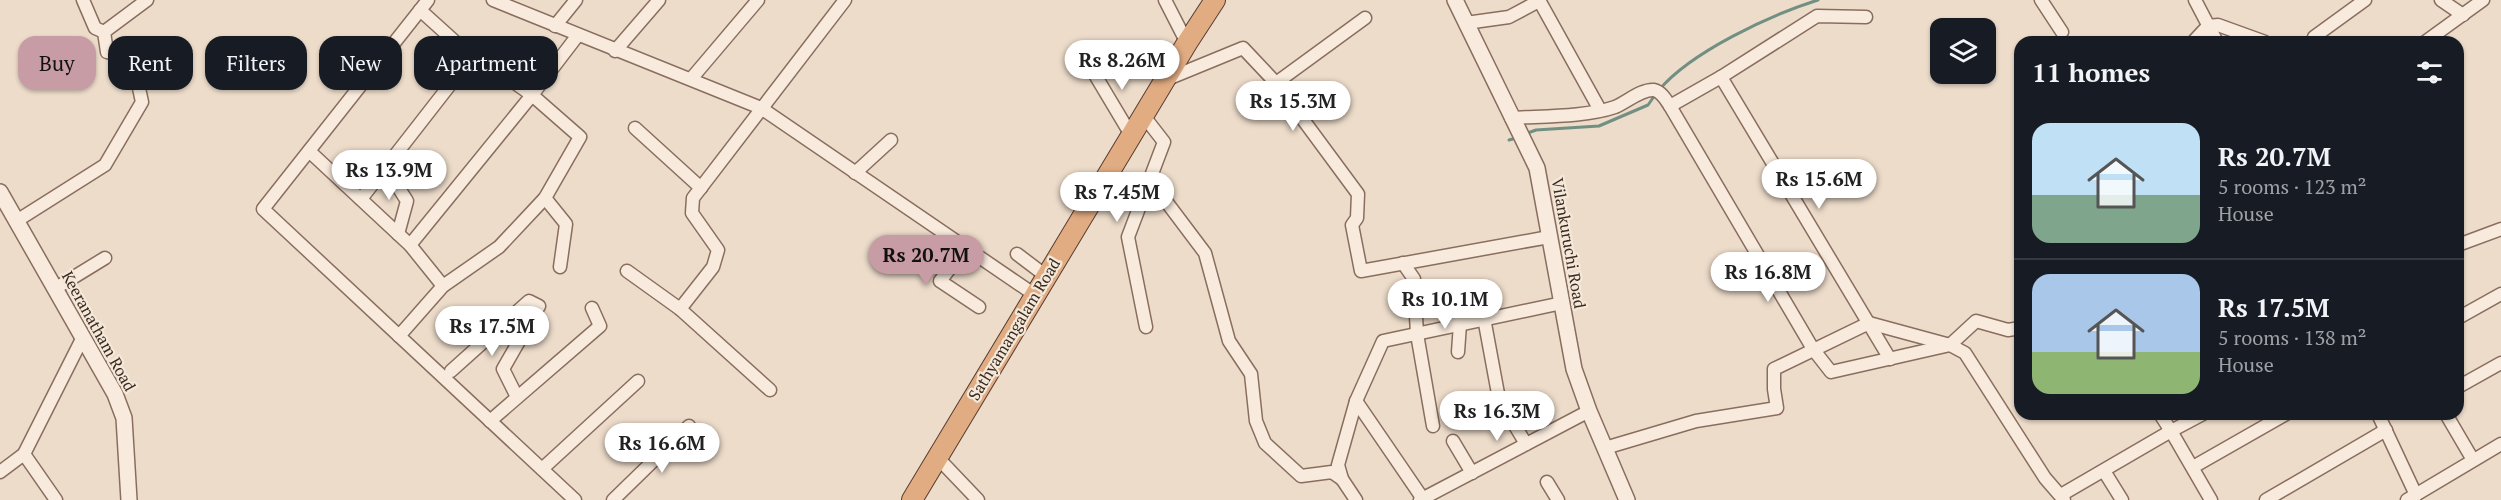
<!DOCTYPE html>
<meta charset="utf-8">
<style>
:root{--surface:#171b24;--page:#20242c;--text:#f1f3f6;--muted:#9ea1a6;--line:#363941;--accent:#c89ca5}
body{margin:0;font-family:"PT Serif",serif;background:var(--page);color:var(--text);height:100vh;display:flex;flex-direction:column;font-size:22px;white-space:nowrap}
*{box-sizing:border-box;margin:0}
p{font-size:20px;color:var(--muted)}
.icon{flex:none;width:33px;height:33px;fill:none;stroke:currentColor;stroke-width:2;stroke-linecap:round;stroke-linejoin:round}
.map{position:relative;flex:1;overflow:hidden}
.panel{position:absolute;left:2014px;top:36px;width:450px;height:384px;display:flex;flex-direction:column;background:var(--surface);border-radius:18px;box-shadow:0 2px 4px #0004}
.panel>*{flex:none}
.banner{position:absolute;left:18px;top:36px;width:570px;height:54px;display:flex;gap:12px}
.fabs{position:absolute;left:1930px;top:18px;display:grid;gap:12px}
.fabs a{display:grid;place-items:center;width:66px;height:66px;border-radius:12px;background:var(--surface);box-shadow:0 2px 4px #0004;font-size:30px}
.price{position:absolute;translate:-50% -51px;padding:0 14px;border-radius:21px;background:#fff;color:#222;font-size:20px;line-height:39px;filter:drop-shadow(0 2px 3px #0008)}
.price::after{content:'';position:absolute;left:50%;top:36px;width:18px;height:14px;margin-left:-9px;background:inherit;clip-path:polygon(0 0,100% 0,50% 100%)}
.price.selected{background:var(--accent);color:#111}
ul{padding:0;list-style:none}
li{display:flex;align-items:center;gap:18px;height:150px;padding:0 18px}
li+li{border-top:2px solid var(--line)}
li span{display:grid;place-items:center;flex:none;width:168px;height:120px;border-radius:18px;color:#555}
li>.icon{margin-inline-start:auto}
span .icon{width:72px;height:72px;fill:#fffc;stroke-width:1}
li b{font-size:26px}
h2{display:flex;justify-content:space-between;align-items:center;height:72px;padding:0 18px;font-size:26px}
.chip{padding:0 21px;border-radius:18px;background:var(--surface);box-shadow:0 2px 4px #0004;font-size:21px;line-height:54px}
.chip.selected{background:var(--accent);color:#111}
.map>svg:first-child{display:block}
</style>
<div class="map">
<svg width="2501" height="500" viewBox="0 0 2501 500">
<rect width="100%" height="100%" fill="#eddcca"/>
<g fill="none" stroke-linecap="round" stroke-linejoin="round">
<g stroke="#719083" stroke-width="3">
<path d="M1659 90C1691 52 1770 15 1818 0"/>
<path d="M1525 134 1536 130 1599 126 1648 105 1655 95"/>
<path d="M1509 140 1516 138"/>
</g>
<g stroke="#896e5f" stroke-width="15">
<g id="minor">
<path d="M428 0 263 209 575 500"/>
<path d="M493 0 761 108 1035 295"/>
<path d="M1165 0 1187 43"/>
<path d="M1539 0 1600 110"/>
<path d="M2041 0 2062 32"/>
<path d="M2195 0 2217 42"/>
<path d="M2441 0 2463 15"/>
<path d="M420 10 472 57"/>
<path d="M1466 23 1509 17 1539 1"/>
<path d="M555 26 576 0"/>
<path d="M104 32 147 0"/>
<path d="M2314 37 2365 0"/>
<path d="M2193 42 2208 26 2218 25 2265 42"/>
<path d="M2425 42 2483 0"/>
<path d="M615 51 659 0"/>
<path d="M1088 63 1131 135"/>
<path d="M1721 77 1890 359"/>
<path d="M691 79 758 0"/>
<path d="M1165 80 1243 48 1276 83 1358 194 1357 218 1352 225 1361 271 1549 237"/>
<path d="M1276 83 1365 18"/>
<path d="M1670 106 1721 77 1817 16 1866 17"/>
<path d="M1143 115 1164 142 1128 237 1146 327"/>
<path d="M1511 118C1543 116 1586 117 1615 107 1627 102 1641 89 1654 90 1662 92 1666 100 1670 106L1813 349 1831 372 1950 345 1976 321 2008 330 2020 328"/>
<path d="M635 128 701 188"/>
<path d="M309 151 410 245 443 286"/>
<path d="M386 168 407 201 398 234"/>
<path d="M855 173 891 140"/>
<path d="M1150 180 1205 253 1229 341 1251 374 1256 421 1265 443 1301 476 1332 472 1342 479"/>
<path d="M545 198 566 224 560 267"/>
<path d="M361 199 474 54 532 95 580 137 545 198 499 247 443 286 399 336"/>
<path d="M18 220 105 165 142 102 132 56 107 52 104 32 95 28 83 0"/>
<path d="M410 245 532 95 578 35"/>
<path d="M2458 245 2501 229"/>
<path d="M966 248 940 281 979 307"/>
<path d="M1017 254 1046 276"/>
<path d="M1403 263 1414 279 1417 334 1433 426"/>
<path d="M627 271 680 309 770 390"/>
<path d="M56 288 105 258"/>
<path d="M1448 304 1460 324 1458 352"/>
<path d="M680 309 713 267 718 250 692 213 693 198 845 0"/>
<path d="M1484 318 1499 399 1526 444"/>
<path d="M2458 318 2501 294"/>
<path d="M451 371 529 301 539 306 503 369 517 397"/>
<path d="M2458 387 2501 363"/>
<path d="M1356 401 1423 499"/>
<path d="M2203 414 2171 431 2211 500"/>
<path d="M2378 414 2416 495"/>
<path d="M2446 414 2473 460"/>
<path d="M490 421 600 326 592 308"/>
<path d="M1453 441 1472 473"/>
<path d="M1605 448 1696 421 1777 408 1774 389V369L1869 323 1950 345 1965 353 2045 478 2064 500"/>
<path d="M24 454 83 337"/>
<path d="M937 457 978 500"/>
<path d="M2193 467 2286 414"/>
<path d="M542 469 638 381"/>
<path d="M2104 471 2122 500"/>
<path d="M0 472 24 454 56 500"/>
<path d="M1547 482 1558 500"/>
<path d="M2061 495 2171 431 2160 414"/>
<path d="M613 500 689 426"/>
<path d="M1356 500 1342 479 1338 465 1356 401 1383 341 1562 303"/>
<path d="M1420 500 1589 411"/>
<path d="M2266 500 2386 430"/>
<path d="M2407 500 2501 444"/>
</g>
</g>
<g stroke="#896e5f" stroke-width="18">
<g id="tertiary">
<path d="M1455 0 1537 168 1574 369 1589 411 1627 500"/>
<path d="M0 192 115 394 124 418 129 500"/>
</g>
</g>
<g stroke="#573d32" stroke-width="22">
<path id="trunk" d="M912 500 1187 43 1215 0"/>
</g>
<use href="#minor" stroke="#f8ebdd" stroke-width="12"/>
<use href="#tertiary" stroke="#f8ebdd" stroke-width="15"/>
<use href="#trunk" stroke="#e2ac82" stroke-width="20"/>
</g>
<g text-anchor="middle" stroke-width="4.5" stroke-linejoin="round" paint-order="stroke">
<g font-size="16" fill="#3a2921" stroke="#f4e8d9">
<text transform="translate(1569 243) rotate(80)" y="6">Vilankuruchi Road</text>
<text transform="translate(1014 329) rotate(-59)" y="6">Sathyamangalam Road</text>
<text transform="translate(99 331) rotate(61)" y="6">Keeranatham Road</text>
</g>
</g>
</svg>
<div class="fabs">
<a><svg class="icon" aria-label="layers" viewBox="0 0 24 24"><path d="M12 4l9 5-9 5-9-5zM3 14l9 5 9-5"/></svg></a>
</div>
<b class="price" style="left:1122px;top:91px">Rs 8.26M</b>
<b class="price" style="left:1293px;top:132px">Rs 15.3M</b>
<b class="price" style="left:389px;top:201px">Rs 13.9M</b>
<b class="price" style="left:1819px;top:210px">Rs 15.6M</b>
<b class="price" style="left:1117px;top:223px">Rs 7.45M</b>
<b class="price selected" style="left:926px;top:286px">Rs 20.7M</b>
<b class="price" style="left:1768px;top:303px">Rs 16.8M</b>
<b class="price" style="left:1445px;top:330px">Rs 10.1M</b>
<b class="price" style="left:492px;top:357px">Rs 17.5M</b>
<b class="price" style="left:1497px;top:442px">Rs 16.3M</b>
<b class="price" style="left:662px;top:474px">Rs 16.6M</b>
<div class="banner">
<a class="chip selected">Buy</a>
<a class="chip">Rent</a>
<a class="chip">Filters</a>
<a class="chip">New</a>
<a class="chip">Apartment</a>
</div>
<section class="panel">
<h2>11 homes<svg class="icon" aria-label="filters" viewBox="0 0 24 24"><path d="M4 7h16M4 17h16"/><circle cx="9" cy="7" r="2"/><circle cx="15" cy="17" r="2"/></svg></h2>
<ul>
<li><span style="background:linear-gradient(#bfe0f5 60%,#7fa58c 0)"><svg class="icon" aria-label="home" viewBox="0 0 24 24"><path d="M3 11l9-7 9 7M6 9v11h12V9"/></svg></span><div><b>Rs 20.7M</b><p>5 rooms · 123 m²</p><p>House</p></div></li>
<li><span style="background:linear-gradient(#a9c7e8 65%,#8fb573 0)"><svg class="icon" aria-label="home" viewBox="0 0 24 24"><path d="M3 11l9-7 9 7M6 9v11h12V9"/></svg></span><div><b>Rs 17.5M</b><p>5 rooms · 138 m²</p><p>House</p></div></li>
</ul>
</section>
</div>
